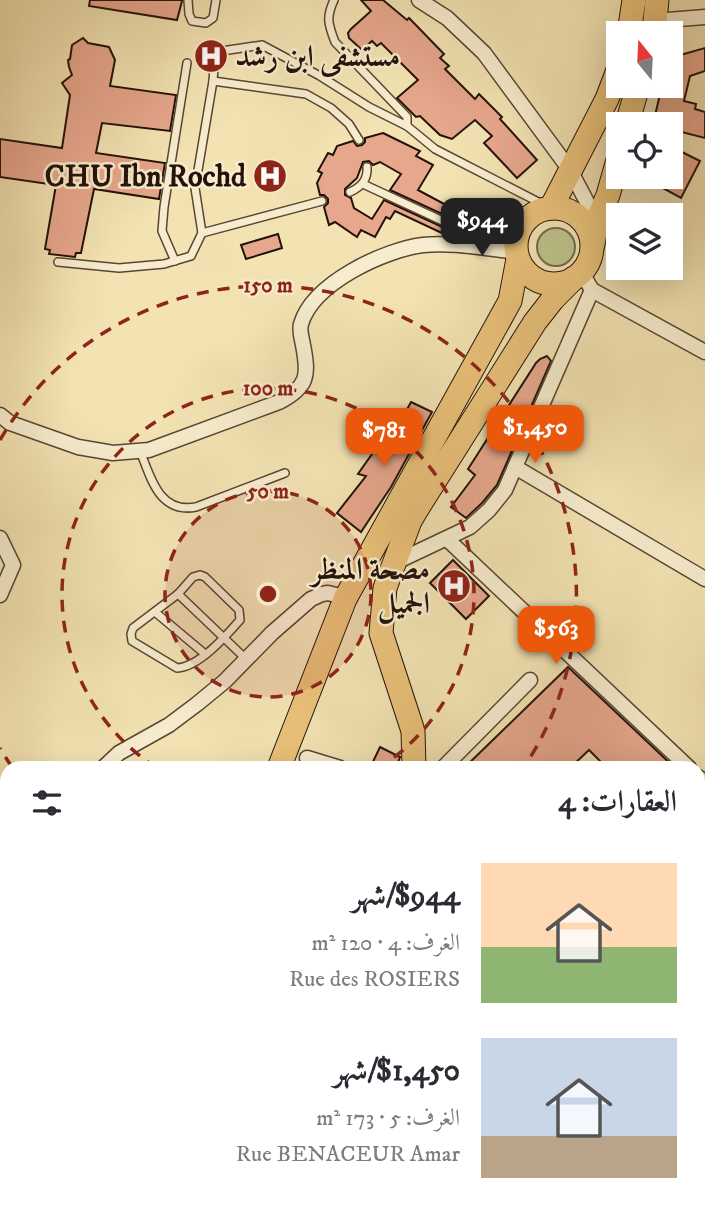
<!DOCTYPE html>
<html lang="ar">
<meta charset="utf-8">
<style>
:root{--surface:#fff;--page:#f2f2f3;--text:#2b2b33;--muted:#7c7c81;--accent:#ea580c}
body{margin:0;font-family:"IM FELL DW Pica",Amiri,serif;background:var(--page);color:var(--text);direction:rtl;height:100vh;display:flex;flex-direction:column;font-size:26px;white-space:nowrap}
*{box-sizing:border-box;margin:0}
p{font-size:23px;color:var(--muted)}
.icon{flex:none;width:38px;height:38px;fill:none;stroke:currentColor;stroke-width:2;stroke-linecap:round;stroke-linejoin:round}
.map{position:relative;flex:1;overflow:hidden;direction:ltr}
.sheet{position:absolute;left:0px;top:761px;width:705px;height:450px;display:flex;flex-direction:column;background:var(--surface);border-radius:21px 21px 0 0;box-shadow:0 7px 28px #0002;direction:rtl}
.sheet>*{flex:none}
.needle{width:46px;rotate:342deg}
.controls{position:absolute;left:606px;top:21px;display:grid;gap:14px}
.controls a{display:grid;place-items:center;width:77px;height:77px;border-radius:0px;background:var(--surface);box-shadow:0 7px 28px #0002;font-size:35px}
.price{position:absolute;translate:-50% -60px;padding:0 16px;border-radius:14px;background:var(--accent);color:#fff;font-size:23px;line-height:46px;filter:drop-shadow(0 2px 4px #0008)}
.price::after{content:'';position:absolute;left:50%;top:42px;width:21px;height:16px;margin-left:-10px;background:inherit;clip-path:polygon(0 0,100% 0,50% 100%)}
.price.active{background:#222;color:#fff}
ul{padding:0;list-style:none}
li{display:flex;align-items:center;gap:21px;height:175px;padding:0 28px}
li span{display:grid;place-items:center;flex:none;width:196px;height:140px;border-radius:0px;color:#555}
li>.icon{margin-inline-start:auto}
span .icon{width:84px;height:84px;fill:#fffc;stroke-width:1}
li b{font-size:30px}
h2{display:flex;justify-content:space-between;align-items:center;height:84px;padding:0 28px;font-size:30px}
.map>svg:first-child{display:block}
</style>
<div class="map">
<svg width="705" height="1210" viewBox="0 0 705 1210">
<rect width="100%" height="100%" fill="#f3e3b3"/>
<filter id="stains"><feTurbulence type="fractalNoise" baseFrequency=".00286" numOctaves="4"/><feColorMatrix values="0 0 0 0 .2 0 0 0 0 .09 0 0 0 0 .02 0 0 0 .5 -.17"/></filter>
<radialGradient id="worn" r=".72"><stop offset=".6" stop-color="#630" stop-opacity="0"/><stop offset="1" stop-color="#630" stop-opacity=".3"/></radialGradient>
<circle fill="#bdc38b" stroke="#706a4a" stroke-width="2" cx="556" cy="247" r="19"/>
<g fill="#e7a78d" stroke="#23120a" stroke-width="2">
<path d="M90 0H182V1L177 20 89 6Z"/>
<path d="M361 0H383L407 20 409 18 444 54 440 58 449 66 445 69 475 99 479 94 502 117 500 119 537 160 517 178 484 143 492 136 475 120 452 139 440 135 420 116 416 117 397 98 418 80 381 43 377 46 372 41 362 50 349 38 348 33 351 29 371 11Z"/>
<path d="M83 38 88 43 109 47 115 60 110 86 176 95 170 131 102 123 96 153 165 163 159 199 94 189 81 253H76L75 257 49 254 50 250 45 249 56 185 0 177V139L62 148 70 95 62 83 72 75 69 67 68 60 70 59 72 45Z"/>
<path d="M705 48V71L690 76 684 101 696 104 695 109 705 112V138L670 129V124H653L662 86H670V58Z"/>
<path d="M383 133 420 151 416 156 433 165 418 190 459 212 455 220 390 190 401 174 380 162 373 165 369 161 363 162 357 178 345 189V195L351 198 354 208 372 219 384 200 449 230 446 235 395 211 390 219 386 217 375 237 361 230 357 237 335 222 329 225 324 207 328 203V199L324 195H320L317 183 322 173 318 171 328 153 333 155 337 146 353 141 357 146 362 145 365 142V138Z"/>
<path d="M676 149 700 161 681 198 659 186 663 177H670V162Z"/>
<path d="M278 234 282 248 246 259 241 245Z"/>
<path d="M547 356 551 361 497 485 482 503 466 518 451 507 475 475 468 469 536 363 540 359Z"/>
<path d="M411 402 432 412 391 487 361 532 337 513 366 476 358 474 384 437 390 441Z"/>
<path d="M453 560 489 596 466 619 430 583Z"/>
<path d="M568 667 675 768H607L589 750 570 768H464Z"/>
<path d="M380 747 400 757 396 768H370Z"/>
</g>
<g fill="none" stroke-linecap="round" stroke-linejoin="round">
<g stroke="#574634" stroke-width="10">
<g id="lane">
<path d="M188 0 189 14 192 21 206 23 213 18 216 0"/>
<path d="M334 0C326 17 328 24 335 42L407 117V126"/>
<path d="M213 81 306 94 331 108 349 124 359 140"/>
<path d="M363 184 460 229"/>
<path d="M350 192C361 187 368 180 367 167"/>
<path d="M202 233 322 201"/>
<path d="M175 261 162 231 164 207 187 63"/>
<path d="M58 262 119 268 164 264 191 256 202 233 195 188 213 81 215 52 262 45 320 76 369 107 407 126 435 149 548 207"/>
<path d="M140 451C151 478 159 514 196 507L285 473"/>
<path d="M200 575 205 577 239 610 240 620C226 636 199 667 177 668L132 641 131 634 133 628 178 594 193 577Z"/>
<path d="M178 594 246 659"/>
<path d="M155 612 205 654"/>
</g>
</g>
<g stroke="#574634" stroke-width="17">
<g id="street">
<path d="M419 0 447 18 484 53 570 170 597 221"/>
<path d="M655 21 705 17"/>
<path d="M460 229 497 245"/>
<path d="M582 273 592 290 705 352"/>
<path d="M0 415 10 423 78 447 113 453 149 450 279 402C308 387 309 376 303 345 302 339 299 330 301 324 313 283 384 250 423 245 451 242 482 248 510 251"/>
<path d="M515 467 705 579"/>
<path d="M0 538 13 565 0 595"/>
<path d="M447 539 689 768"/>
<path d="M394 563 470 527 489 510 505 490 592 290"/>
<path d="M307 758 340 768"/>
<path d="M103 768 119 753 169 725 197 704 225 681 272 633 311 599 322 594 328 593 340 596 345 599"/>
<path d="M443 768 530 680"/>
<path d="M698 777 705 784"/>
<path d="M0 879 7 877"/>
<path d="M0 1018 7 1015"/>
<path d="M698 1096 705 1135"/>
<path d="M698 1169 705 1168"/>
<path d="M138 1204 140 1210"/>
<path d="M590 1204 591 1210"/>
<path d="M501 1207 516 1204"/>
</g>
</g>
<g stroke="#23120a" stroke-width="24">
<g id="secondary">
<path d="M698 1006 705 1012"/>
<path d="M698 1053 705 1046"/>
<path d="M256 1210 272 1204"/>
</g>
</g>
<g stroke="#23120a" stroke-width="25">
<g id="primary">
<path d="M629 33 634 0"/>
<path d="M652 33 655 21 657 0"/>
<path d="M627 124 638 86"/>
<path d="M551 208 607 99 618 70"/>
<circle cx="554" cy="246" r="38"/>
<path d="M593 244 597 221 608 195 618 160"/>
<path d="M279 768 345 599 510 301 518 259"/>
<path d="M414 768 413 731 381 633 385 588 410 521 417 509 535 322 553 299 574 278"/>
<path d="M0 1133 7 1128"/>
</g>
</g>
<use href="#lane" stroke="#f7edce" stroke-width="7"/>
<use href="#street" stroke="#f7edce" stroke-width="14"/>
<use href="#secondary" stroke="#f7edce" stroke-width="21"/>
<use href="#primary" stroke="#eac27a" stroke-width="23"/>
</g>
<circle cx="268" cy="594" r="103" fill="#8f2418" fill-opacity=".12"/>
<g fill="none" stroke="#8f2418" stroke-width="3.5" stroke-dasharray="12 9">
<circle cx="268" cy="594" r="103"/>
<path d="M157 768A206 206 0 1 1 379 768"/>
<path d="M12 767A309 309 0 0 1 0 748M0 440A309 309 0 1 1 524 767"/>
</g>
<defs>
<g id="hospital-disc" transform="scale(1.75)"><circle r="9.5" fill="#8f2418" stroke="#f7edce"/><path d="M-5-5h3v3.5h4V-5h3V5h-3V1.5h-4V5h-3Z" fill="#fff"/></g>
</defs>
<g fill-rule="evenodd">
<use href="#hospital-disc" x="211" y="56"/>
<use href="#hospital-disc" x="270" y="176"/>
<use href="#hospital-disc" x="454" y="586"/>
</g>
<g text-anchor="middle" stroke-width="5" stroke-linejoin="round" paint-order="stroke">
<g font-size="30" font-weight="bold" fill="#23120a" stroke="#f7edce" text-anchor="end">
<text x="235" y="66" text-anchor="start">مستشفى ابن رشد</text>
<text x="246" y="186">CHU Ibn Rochd</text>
<text x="430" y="579">مصحة المنظر<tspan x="430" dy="34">الجميل</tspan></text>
</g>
</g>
<circle cx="268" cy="594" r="10" fill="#8f2418" stroke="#f7edce" stroke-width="3.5"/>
<g font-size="21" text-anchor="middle" font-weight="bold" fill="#8f2418" stroke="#f7edce" stroke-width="5" stroke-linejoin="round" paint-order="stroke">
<text x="268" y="292">150 m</text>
<text x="268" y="395">100 m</text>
<text x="268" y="498">50 m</text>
</g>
<rect width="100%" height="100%" filter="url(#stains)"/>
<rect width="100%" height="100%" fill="url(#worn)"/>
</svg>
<div class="controls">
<a><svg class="needle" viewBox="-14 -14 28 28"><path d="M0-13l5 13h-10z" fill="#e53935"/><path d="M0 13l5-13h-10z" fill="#7c7c81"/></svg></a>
<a><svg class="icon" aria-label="locate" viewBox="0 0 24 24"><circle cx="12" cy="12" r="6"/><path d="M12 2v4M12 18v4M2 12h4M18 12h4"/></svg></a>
<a><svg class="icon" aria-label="layers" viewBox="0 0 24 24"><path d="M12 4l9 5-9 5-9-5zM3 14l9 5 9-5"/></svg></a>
</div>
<b class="price active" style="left:482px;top:258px">$944</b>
<b class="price" style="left:535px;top:465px">$1,450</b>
<b class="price" style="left:384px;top:468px">$781</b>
<b class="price" style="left:556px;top:666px">$563</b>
<section class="sheet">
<h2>العقارات: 4<svg class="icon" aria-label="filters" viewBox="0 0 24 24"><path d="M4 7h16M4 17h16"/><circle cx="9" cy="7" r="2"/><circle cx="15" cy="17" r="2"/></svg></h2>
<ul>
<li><span style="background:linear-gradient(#ffd9b3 60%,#8fb573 0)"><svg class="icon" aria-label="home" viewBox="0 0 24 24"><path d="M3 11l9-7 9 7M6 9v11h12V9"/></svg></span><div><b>$944/شهر</b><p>الغرف: 4 · 120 m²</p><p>Rue des ROSIERS</p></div></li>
<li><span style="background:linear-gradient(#c9d6e8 70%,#b9a48a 0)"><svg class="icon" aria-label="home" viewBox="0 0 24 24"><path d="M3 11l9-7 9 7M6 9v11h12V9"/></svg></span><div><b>$1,450/شهر</b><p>الغرف: 5 · 173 m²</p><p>Rue BENACEUR Amar</p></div></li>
</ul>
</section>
</div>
